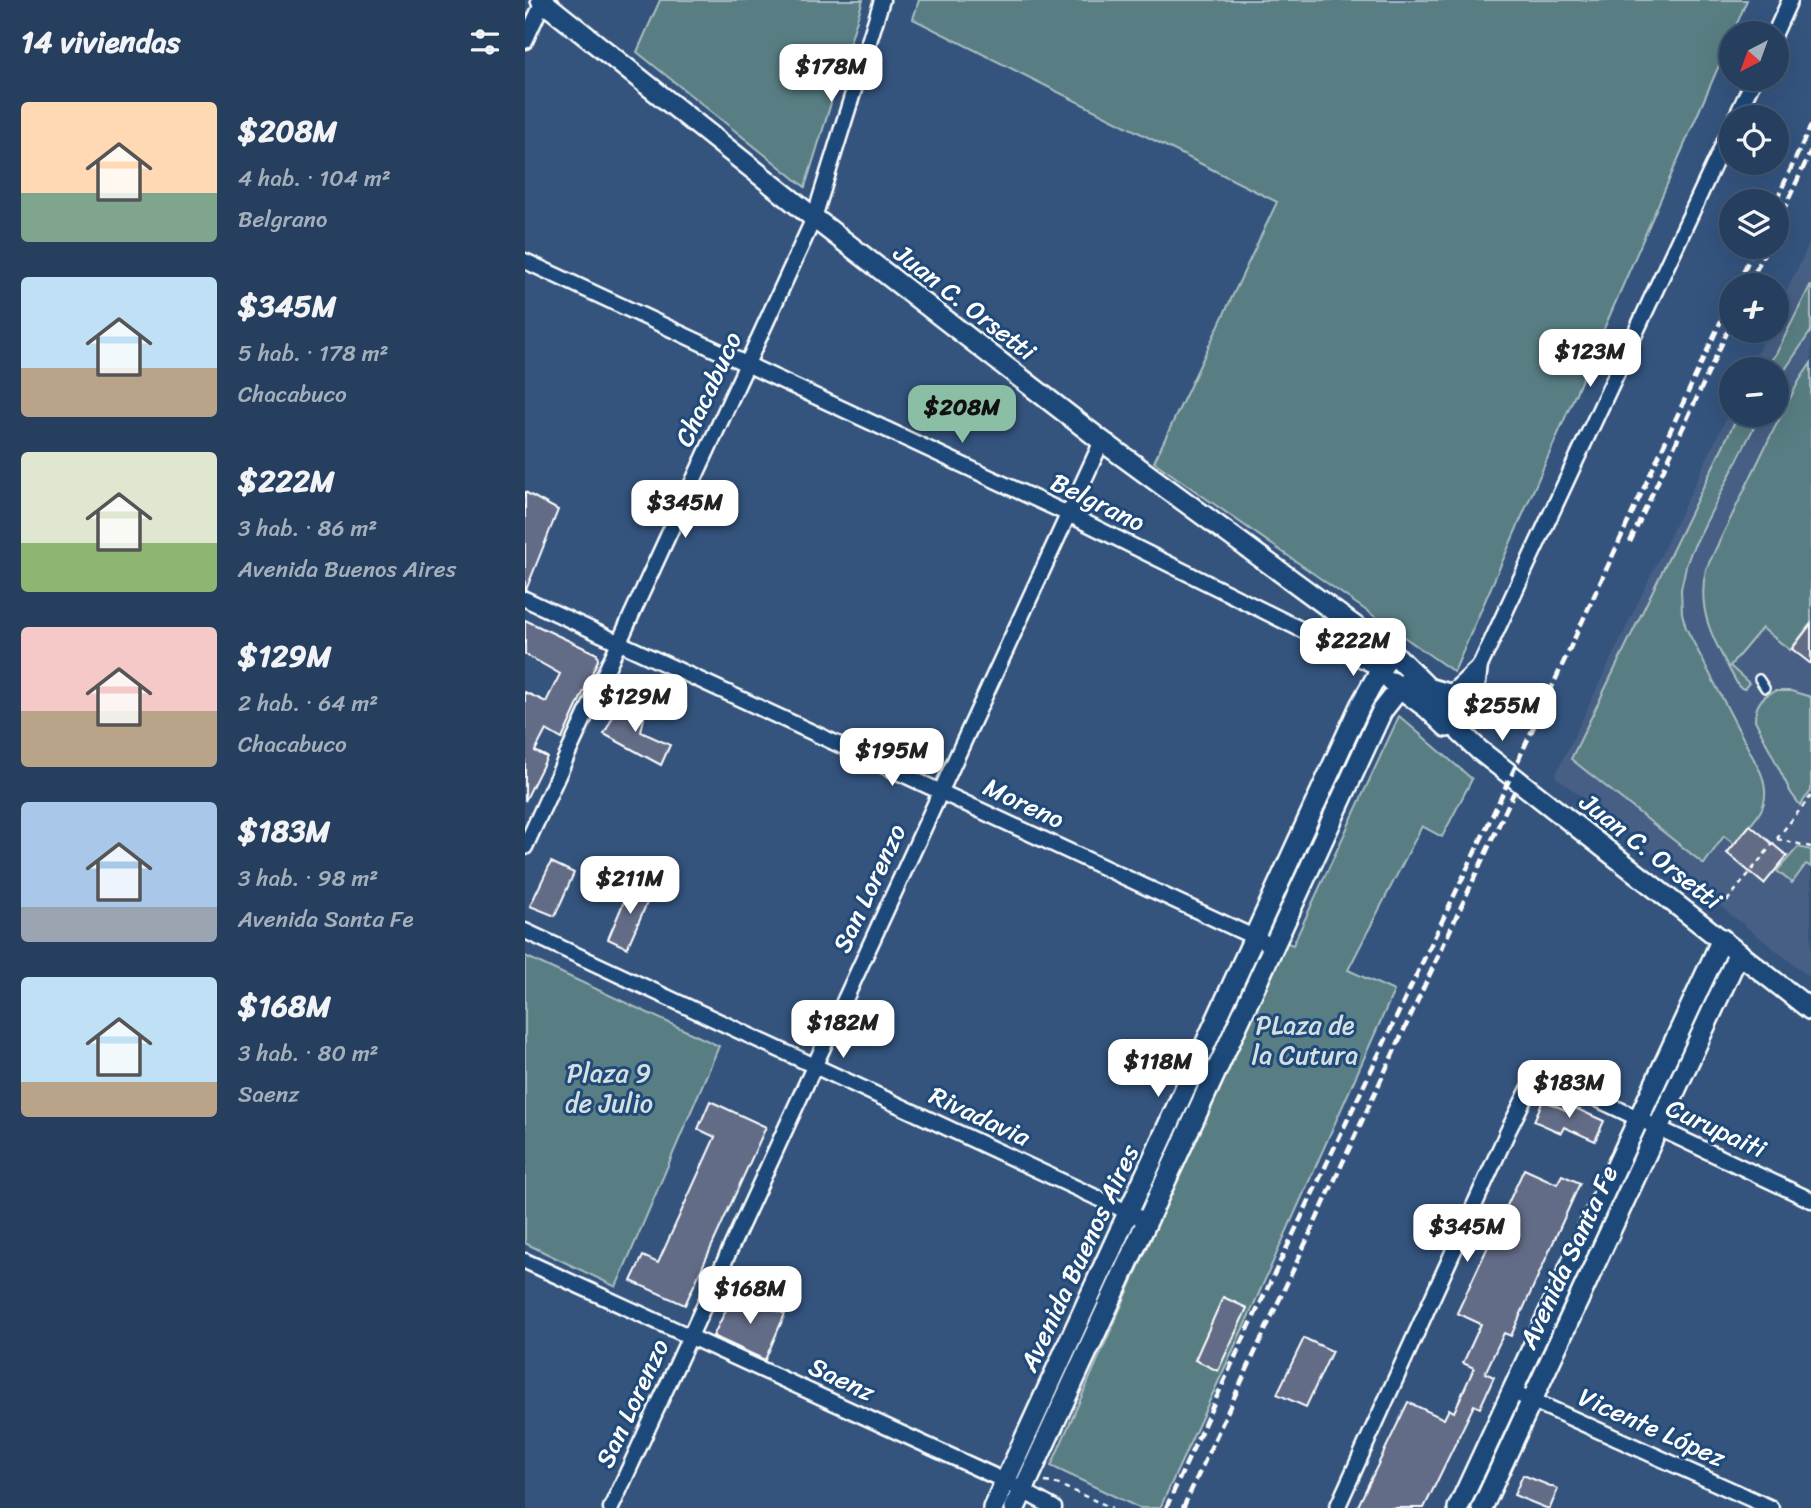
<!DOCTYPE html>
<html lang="es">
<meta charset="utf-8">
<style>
:root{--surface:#273f5e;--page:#334a67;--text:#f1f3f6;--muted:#a4afbc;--line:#435873;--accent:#8abfa5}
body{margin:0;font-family:Sriracha,sans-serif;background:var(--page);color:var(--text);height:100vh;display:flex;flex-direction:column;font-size:26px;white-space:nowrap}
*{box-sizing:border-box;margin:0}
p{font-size:23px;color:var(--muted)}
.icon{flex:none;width:38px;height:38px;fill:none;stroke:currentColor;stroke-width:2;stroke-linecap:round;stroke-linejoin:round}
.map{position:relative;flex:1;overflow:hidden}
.panel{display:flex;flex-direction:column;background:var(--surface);width:525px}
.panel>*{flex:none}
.needle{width:46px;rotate:221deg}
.buttons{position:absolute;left:1194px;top:21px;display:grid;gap:14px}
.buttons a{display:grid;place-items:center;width:70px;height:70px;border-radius:50%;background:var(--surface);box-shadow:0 7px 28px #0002,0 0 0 2px var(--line);font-size:35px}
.price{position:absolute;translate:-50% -60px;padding:0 16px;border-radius:14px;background:#fff;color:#222;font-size:23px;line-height:46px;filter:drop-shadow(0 2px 4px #0008)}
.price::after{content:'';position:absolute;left:50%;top:42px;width:21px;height:16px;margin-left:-10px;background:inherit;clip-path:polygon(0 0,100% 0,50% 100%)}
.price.on{background:var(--accent);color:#111}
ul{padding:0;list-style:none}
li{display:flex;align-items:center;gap:21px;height:175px;padding:0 21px}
li span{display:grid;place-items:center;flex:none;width:196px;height:140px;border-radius:7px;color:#555}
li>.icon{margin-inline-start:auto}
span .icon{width:84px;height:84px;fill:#fffc;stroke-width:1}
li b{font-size:30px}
h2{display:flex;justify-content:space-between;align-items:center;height:84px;padding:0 21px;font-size:30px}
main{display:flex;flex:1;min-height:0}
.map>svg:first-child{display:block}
</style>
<main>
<section class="panel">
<h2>14 viviendas<svg class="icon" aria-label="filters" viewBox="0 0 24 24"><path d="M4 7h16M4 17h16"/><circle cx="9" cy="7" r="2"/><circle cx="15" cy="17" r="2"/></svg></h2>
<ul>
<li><span style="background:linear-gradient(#ffd9b3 65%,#7fa58c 0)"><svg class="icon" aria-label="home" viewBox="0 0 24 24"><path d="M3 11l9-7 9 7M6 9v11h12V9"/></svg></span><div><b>$208M</b><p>4 hab. · 104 m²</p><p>Belgrano</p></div></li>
<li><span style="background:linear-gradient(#bfe0f5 65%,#b9a48a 0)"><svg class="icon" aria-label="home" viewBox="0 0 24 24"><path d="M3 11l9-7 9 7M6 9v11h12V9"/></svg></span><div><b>$345M</b><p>5 hab. · 178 m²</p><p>Chacabuco</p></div></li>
<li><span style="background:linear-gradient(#dfe7d0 65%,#8fb573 0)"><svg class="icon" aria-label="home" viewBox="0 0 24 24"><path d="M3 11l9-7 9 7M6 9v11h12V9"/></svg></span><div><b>$222M</b><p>3 hab. · 86 m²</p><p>Avenida Buenos Aires</p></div></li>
<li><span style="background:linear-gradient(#f6c9c9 60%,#b9a48a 0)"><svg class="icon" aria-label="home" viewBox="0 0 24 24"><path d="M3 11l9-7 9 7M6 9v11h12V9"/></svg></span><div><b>$129M</b><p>2 hab. · 64 m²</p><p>Chacabuco</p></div></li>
<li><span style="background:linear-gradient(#a9c7e8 75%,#9aa5b1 0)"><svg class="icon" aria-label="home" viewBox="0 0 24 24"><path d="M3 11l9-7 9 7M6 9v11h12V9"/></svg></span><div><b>$183M</b><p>3 hab. · 98 m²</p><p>Avenida Santa Fe</p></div></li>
<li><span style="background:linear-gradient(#bfe0f5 75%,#b9a48a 0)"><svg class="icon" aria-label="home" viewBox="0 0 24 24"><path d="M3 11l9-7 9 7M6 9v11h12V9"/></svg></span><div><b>$168M</b><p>3 hab. · 80 m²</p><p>Saenz</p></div></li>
</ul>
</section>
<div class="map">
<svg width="1286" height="1508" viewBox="0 0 1286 1508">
<rect width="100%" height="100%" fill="#34547e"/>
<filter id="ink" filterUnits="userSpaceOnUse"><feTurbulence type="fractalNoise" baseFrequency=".0143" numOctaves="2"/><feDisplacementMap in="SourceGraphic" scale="14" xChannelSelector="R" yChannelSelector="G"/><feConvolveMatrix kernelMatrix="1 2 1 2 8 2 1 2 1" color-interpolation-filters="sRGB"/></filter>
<g filter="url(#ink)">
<path fill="#465e84" d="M1286 240V978L1030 776 1206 408V415H1251V369H1224L1243 331H1251V313Z"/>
<g fill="#587e83" stroke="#acbec1" stroke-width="2">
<path d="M135 0H338L280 187 112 52Z"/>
<path d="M394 0H1222L1208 33H1206V38L929 672 629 462 752 202 388 19Z"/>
<path d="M1286 284V331L1251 383V369H1239L1251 354Z"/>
<path d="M1286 363V623L1265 650 1237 628 1205 666 1224 683 1219 689 1214 687C1193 647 1170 616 1181 569L1246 435 1274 381Z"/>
<path d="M1213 415H1235L1166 552 1161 566 1156 589 1157 613 1161 628 1236 773C1249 807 1230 819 1209 844L1199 836 1179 864 1046 759Z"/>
<path d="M1250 691H1266L1286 697V791L1275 805 1266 793 1230 720C1230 706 1236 696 1250 691Z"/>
<path d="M850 695 854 698 853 703 747 928 745 925 746 920Z"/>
<path d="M874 716 947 779 917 837 897 826 823 970 869 991 726 1311 635 1508H614L526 1466 757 941 768 945Z"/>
<path d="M1273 847 1286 850V867L1281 864 1267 883 1252 871Z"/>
<path d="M0 956 194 1046 91 1287 0 1243Z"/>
<path d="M726 965 731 969 625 1198H621L619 1196Z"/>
</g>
<g fill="#646c87" stroke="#fff" stroke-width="2">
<path d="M0 492 33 510 1 590 0 589Z"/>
<path d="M0 620 72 654 73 660 37 739 21 730 10 751 22 757 0 801V692L21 702 35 674 0 654Z"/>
<path d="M1286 624V664L1267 649Z"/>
<path d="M96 701 120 713 116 732 145 745 136 765 79 734Z"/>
<path d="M1225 825 1262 856 1239 884 1202 853Z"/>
<path d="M26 862 49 873 30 916 5 906Z"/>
<path d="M113 885 121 888 125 896 102 948 83 939 105 887Z"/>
<path d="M1018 1100 1045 1112 1048 1107 1079 1121 1070 1141 1039 1127 1036 1133 1009 1121Z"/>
<path d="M185 1101 241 1127 160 1305 106 1281 118 1256 133 1263 190 1137 173 1129Z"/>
<path d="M999 1169 1032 1184 1037 1175 1055 1183 986 1336 979 1333 960 1373 969 1377 955 1408 949 1405 899 1508H832L883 1402 919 1419 924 1409 929 1412 949 1368 938 1363 956 1324 932 1313Z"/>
<path d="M210 1292 260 1314 240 1360 188 1336Z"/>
<path d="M698 1297 722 1308 693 1371 670 1360Z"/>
<path d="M779 1338 807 1351 781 1407 752 1394Z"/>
<path d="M998 1475 1033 1489 1025 1508H1021L989 1495Z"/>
</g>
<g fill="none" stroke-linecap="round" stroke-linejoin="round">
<g stroke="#fff" stroke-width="12">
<path id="lane" d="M1234 679 1240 688"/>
</g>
<g stroke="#fff" stroke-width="19">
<g id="street">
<path d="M1250 33 1265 0"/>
<path d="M0 41 18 2"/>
<path d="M1211 117 1229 79"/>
<path d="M0 261 543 514 856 669"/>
<path d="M0 599 748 946"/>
<path d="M901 685 926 692C937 684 945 674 955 666"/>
<path d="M935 732 943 700 953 682 955 666 1206 128"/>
<path d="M0 847 289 218 357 0"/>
<path d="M0 931 622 1221"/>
<path d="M0 1261 480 1481 529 1508"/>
<path d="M986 1391 1246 1508"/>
<path d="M86 1508 577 441"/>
<path d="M812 1508 983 1131 1004 1089 1017 1080 1036 1082 1286 1200"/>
</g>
</g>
<g stroke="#fff" stroke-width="24">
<g id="secondary">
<path d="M16 0 289 218 577 441 873 658 900 685 922 710 935 732 954 750 1286 1010"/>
<path d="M867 682 902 708 922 727"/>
<path d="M468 1508 835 706 860 662 866 658H873"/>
<path d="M490 1508 857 711 875 688 886 679V671"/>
<path d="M933 1508 1197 939"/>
<path d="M957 1508 1214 953"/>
</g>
</g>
<g stroke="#fff" stroke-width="2.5" stroke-dasharray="5 5" stroke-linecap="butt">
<path d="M1252 839 1286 847"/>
<path d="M1202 901 1286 796"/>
<path d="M520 1482 532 1484 587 1508"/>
</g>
<use href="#lane" stroke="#1f4a7a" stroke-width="7"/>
<use href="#street" stroke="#1f4a7a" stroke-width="14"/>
<use href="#secondary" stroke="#1f4a7a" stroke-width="19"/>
<g stroke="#fff" stroke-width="4.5" stroke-dasharray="10 5" stroke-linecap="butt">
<path d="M1251 201 1286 125"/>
<path d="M1251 226 1286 151"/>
<path d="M1212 285 1230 247"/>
<path d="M1224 285 1242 247"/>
<path d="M1105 542 1206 324"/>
<path d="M641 1508 716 1344 986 776 1206 299"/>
<path d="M658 1508 990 790"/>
</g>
</g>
</g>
<g text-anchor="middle" stroke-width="6" stroke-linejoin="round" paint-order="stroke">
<g font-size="26" fill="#fff" stroke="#1f4a7a">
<text transform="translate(440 302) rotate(38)" y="9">Juan C. Orsetti</text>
<text transform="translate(183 389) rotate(-65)" y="9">Chacabuco</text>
<text transform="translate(573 502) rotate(26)" y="9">Belgrano</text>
<text transform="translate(499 803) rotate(25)" y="9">Moreno</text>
<text transform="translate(1126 851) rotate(38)" y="9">Juan C. Orsetti</text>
<text transform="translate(344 888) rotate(-65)" y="9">San Lorenzo</text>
<text transform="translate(455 1116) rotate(25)" y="9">Rivadavia</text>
<text transform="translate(1191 1128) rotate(25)" y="9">Curupaiti</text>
<text transform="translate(1043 1257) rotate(-65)" y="9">Avenida Santa Fe</text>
<text transform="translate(554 1258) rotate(-65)" y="9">Avenida Buenos Aires</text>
<text transform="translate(317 1379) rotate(25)" y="9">Saenz</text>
<text transform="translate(107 1403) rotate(-65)" y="9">San Lorenzo</text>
<text transform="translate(1127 1427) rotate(24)" y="9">Vicente López</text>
</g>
<g font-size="26" fill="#d5dfe0" stroke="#1f4a7a">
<text x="780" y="1034">PLaza de<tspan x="780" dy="30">la Cutura</tspan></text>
<text x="84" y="1082">Plaza 9<tspan x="84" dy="30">de Julio</tspan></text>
</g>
</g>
</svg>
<div class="buttons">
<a><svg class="needle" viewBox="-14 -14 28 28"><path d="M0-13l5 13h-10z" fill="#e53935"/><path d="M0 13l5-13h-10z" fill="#a4afbc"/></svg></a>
<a><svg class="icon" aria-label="locate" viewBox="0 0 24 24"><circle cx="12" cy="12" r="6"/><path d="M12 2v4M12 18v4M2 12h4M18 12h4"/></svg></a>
<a><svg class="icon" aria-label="layers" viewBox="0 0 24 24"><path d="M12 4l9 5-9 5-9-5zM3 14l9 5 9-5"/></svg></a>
<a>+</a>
<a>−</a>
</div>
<b class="price" style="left:306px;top:104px">$178M</b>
<b class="price" style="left:1065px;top:389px">$123M</b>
<b class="price on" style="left:437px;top:445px">$208M</b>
<b class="price" style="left:160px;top:540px">$345M</b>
<b class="price" style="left:828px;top:678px">$222M</b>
<b class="price" style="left:110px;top:734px">$129M</b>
<b class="price" style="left:977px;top:743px">$255M</b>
<b class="price" style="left:367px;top:788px">$195M</b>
<b class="price" style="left:105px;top:916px">$211M</b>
<b class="price" style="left:318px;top:1060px">$182M</b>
<b class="price" style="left:633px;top:1099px">$118M</b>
<b class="price" style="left:1044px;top:1120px">$183M</b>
<b class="price" style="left:942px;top:1264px">$345M</b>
<b class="price" style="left:225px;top:1326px">$168M</b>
</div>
</main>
